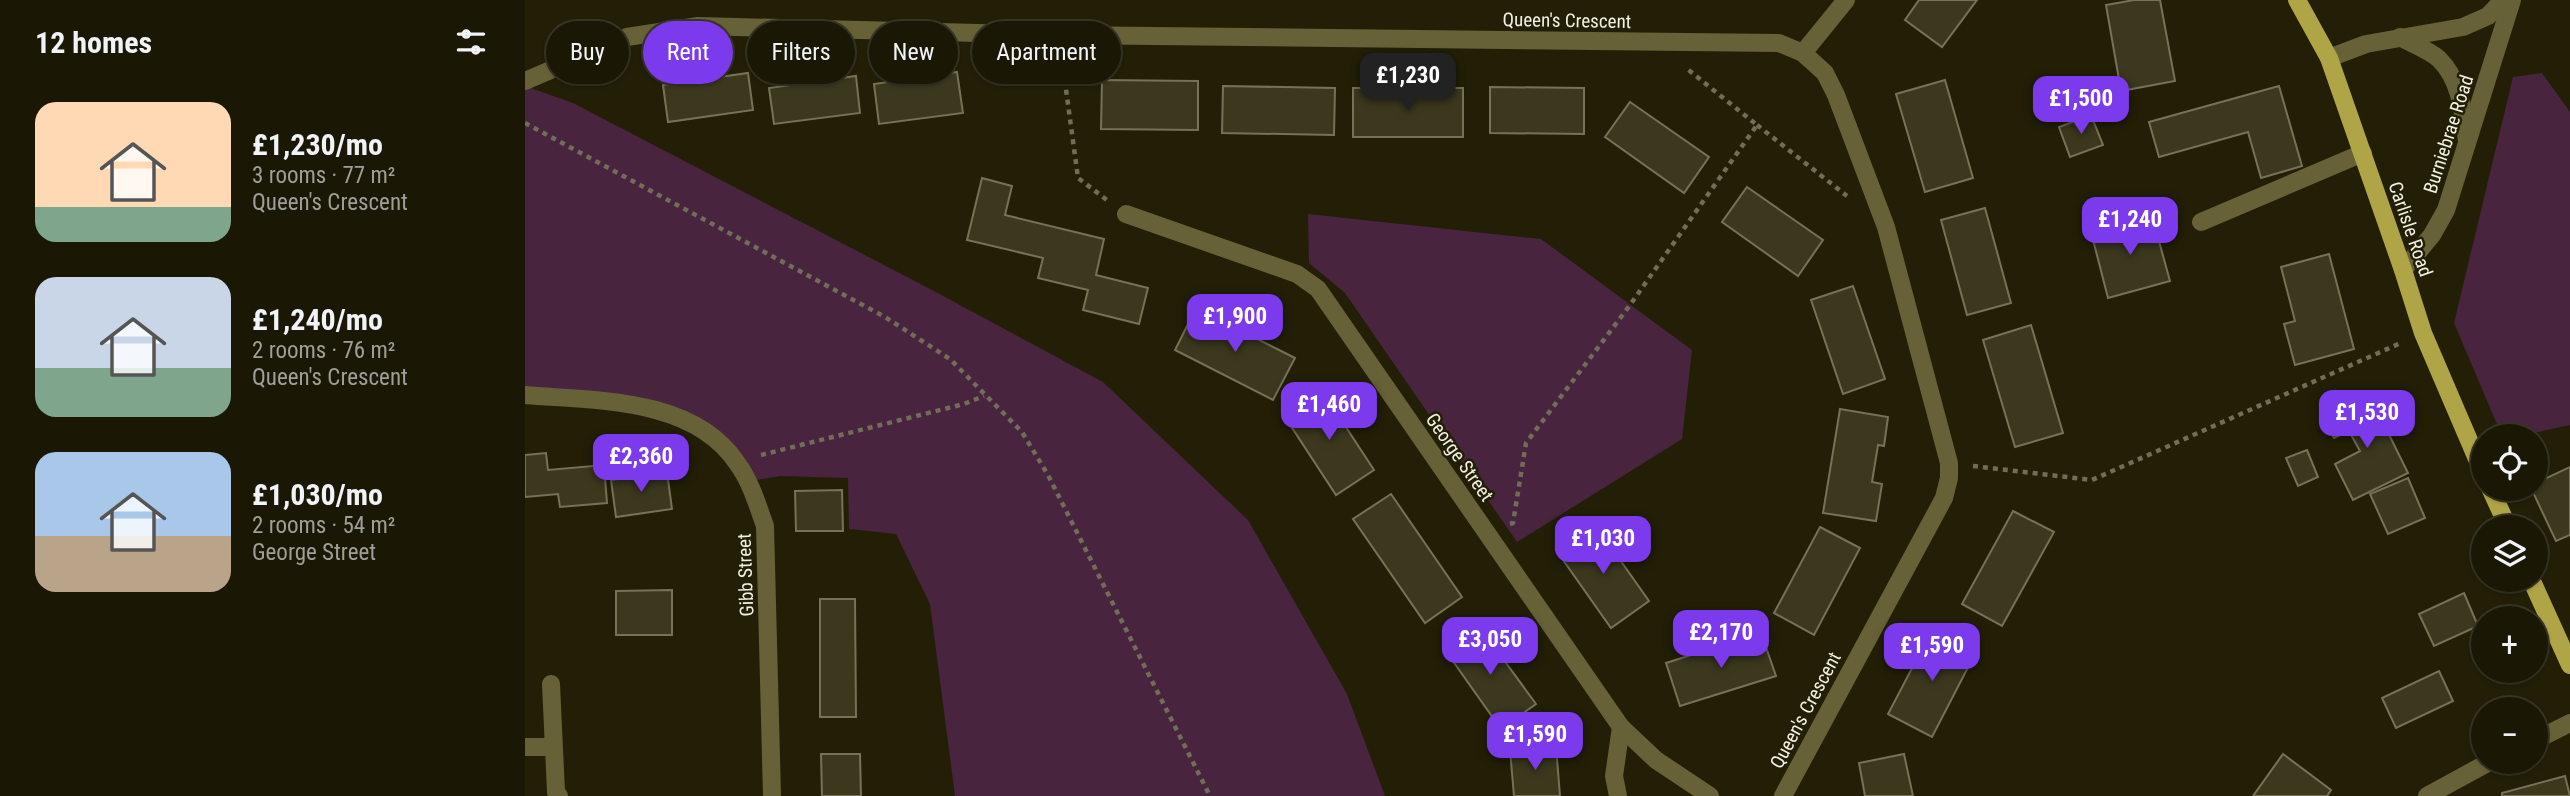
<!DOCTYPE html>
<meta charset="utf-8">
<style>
:root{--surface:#1a1704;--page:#272413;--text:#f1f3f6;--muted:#9f9f9a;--line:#383626;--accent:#7c3aed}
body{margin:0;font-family:"Roboto Condensed",sans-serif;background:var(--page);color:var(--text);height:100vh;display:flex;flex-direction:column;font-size:26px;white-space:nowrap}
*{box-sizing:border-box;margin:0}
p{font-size:23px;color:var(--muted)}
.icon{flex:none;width:38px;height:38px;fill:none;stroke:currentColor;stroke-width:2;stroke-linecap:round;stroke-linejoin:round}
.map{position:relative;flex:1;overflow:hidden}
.side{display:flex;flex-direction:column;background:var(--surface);width:525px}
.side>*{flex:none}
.hud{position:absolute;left:21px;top:21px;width:665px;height:63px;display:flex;gap:14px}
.controls{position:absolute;left:1946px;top:424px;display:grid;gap:14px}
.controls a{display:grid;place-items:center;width:77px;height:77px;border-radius:50%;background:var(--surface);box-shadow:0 2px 5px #0004,0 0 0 2px var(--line);font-size:35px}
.price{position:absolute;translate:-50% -60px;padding:0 16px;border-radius:14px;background:var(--accent);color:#fff;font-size:23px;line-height:46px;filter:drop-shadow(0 2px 4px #0008)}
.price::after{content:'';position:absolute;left:50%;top:42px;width:21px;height:16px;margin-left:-10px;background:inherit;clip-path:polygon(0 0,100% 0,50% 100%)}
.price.selected{background:#222;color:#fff}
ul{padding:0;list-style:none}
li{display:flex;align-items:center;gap:21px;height:175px;padding:0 35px}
li span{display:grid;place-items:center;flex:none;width:196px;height:140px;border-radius:21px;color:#555}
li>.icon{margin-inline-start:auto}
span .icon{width:84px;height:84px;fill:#fffc;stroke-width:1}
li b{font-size:30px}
h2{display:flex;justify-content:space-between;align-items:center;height:84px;padding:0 35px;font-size:30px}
.pill{padding:0 24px;border-radius:32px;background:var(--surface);box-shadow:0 2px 5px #0004,0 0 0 2px var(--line);font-size:24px;line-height:63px}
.pill.selected{background:var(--accent);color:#fff}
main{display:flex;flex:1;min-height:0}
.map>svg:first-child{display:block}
</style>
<main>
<section class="side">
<h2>12 homes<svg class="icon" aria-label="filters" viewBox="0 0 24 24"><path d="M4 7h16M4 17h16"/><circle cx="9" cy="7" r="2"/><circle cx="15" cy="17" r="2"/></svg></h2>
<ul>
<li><span style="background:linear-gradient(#ffd9b3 75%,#7fa58c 0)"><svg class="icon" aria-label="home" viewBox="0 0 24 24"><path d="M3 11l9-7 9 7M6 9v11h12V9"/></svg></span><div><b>£1,230/mo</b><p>3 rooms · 77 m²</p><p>Queen's Crescent</p></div></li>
<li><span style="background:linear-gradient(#c9d6e8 65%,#7fa58c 0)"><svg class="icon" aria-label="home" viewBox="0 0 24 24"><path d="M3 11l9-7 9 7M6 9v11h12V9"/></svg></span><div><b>£1,240/mo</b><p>2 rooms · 76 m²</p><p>Queen's Crescent</p></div></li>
<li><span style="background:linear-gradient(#a9c7e8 60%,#b9a48a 0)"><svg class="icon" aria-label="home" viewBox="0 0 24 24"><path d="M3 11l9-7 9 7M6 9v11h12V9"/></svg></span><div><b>£1,030/mo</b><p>2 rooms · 54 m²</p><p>George Street</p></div></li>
</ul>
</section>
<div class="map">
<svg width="2045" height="796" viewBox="0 0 2045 796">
<rect width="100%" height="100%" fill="#221f06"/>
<g fill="#48243e">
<path d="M2017 73 2045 112V425L1995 436H1977L1929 323 1988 77Z"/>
<path d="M3 87 48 103 407 290 578 382 723 520 822 694 860 796H430L405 604 371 534 324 529 323 478 255 476 232 480 216 454 188 431 0 387V89Z"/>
<path d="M783 214 1016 239 1167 350 1157 439 992 542 820 293 784 263Z"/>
</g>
<g fill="#3b381e" stroke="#757256" stroke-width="2">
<path d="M1394 0H1452L1417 47 1380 20Z"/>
<path d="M1609 0H1635L1650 81 1596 91 1581 5Z"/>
<path d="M432 72 438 113 354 124 349 84Z"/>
<path d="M223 73 228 110 143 122 138 85Z"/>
<path d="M331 76 335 113 249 124 244 88Z"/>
<path d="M577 80 673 81V130L576 129Z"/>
<path d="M1420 80 1448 178 1400 192 1371 94Z"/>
<path d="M698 86 810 88 809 135 697 133Z"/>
<path d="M1754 86 1777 166 1736 178 1723 132 1634 157 1624 122Z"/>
<path d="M965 87 1059 88V134L965 133Z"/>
<rect x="828" y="88" width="110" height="49"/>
<path d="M1105 102 1184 157 1159 193 1080 137Z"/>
<path d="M1566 115 1578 145 1545 157 1534 127Z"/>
<path d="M457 178 487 186 480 215 579 239 571 275 623 288 614 324 558 310 563 290 513 278 518 258 442 240Z"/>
<path d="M1222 187 1298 240 1273 276 1197 222Z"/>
<path d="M1460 208 1486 303 1442 315 1416 220Z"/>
<path d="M1627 216 1645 281 1583 298 1566 232Z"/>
<path d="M1804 254 1829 349 1770 365 1759 324 1770 321 1756 267Z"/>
<path d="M1328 286 1360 379 1318 394 1286 300Z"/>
<path d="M671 308 770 358 748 400 650 350Z"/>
<path d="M1506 325 1538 433 1490 447 1458 340Z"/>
<path d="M796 389 849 470 811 495 758 414Z"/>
<path d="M1846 398 1883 473 1828 500 1810 464 1835 451 1824 431 1809 438 1800 421Z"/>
<path d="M1315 409 1363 417 1359 446 1353 445 1347 482 1357 484 1351 521 1298 513Z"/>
<path d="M1782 450 1793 477 1773 486 1761 458Z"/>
<path d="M21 453 23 470 79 465 82 503 35 507 33 494 0 497V455Z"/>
<path d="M2045 467V535L2031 541 2006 488H2011V483Z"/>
<path d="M142 472 147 509 91 517 86 480Z"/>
<path d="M1883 478 1900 518 1863 534 1845 494Z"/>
<path d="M317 490 318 531H271L270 491Z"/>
<path d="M866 494 937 597 900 623 828 519Z"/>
<path d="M1488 511 1529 532 1477 626 1437 604Z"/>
<path d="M1069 523 1124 601 1086 628 1031 550Z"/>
<path d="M1295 527 1335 548 1289 635 1249 613Z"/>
<path d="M147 590V635H91V591Z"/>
<path d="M1939 593 1953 626 1909 646 1894 614Z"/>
<path d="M295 599H330L331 717H295Z"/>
<path d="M954 626 1011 704 976 729 920 650Z"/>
<path d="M1407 630 1451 652 1407 737 1363 714Z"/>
<path d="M1236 633 1251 676 1155 706 1141 663Z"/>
<path d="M1914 671 1928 701 1871 728 1857 698Z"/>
<path d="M1031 746 1035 796H989L985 750Z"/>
<path d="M296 754H335L336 796H297Z"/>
<path d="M1379 754 1388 796H1340L1334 763Z"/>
<path d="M1758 754 1806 790 1802 796H1728Z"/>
<path d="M2040 776 2045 796H1977V793Z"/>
</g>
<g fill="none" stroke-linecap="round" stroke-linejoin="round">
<g stroke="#706e58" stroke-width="4.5" stroke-dasharray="5 5" stroke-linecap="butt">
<path d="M537 60 553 178 582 200"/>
<path d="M0 123 360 317 425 359 497 432 523 475 685 796"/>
<path d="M1232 125 1322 196"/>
<path d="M236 455 439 404 459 396"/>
<path d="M1448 466 1567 480 1878 342"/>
<path d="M985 524 988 523 1001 443 1105 305 1232 125 1161 68"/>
</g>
<g stroke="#666137" stroke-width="18">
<path d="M1875 37C1887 44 1904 50 1914 59 1936 81 1938 112 1942 141"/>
<path d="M1278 53 1321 0"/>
<path d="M1804 58 1841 44 1938 27 1963 16 1978 0"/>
<path d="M0 81 102 37 173 26 534 35 1254 43 1278 53 1300 73 1311 95 1361 227 1424 463V478L1419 498 1258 796"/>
<path d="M601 214 772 274 793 289 1096 727 1089 776 1093 796"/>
<path d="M1676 222 1838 153"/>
<path d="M1878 270 1907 235 1921 210 1987 0"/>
<path d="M0 395C70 401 168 397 212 463 226 482 232 504 240 526L247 796"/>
<path d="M26 684 31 792 34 796"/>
<path d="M1096 727 1131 760 1185 796"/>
<path d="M2011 740 2045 723"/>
<path d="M0 747H28"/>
<path d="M1902 796 1966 761"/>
</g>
<g stroke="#afa446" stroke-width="18">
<path d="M1772 0 1804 58 1878 270 1898 333 1958 473"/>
<path d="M1965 488 1983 527"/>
<path d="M2006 579 2045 665"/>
</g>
</g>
<g text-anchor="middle" stroke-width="5" stroke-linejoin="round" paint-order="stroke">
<g font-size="19" fill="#f2f1e2" stroke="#221f06">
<text transform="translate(1042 20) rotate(1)" y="7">Queen's Crescent</text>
<text transform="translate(1923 134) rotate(-72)" y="7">Burniebrae Road</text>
<text transform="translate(1886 229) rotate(71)" y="7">Carlisle Road</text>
<text transform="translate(935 457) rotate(55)" y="7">George Street</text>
<text transform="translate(220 575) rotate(-92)" y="7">Gibb Street</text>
<text transform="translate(1280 710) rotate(-62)" y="7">Queen's Crescent</text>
</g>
</g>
</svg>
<div class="controls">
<a><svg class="icon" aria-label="locate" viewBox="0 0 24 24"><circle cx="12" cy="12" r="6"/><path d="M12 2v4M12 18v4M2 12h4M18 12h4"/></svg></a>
<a><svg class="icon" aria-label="layers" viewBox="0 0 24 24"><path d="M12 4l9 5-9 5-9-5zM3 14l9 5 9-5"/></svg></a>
<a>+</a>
<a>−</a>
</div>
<b class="price selected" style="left:883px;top:113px">£1,230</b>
<b class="price" style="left:1556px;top:136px">£1,500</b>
<b class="price" style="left:1605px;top:257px">£1,240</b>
<b class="price" style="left:710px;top:354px">£1,900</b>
<b class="price" style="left:804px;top:442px">£1,460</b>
<b class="price" style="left:1842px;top:450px">£1,530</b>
<b class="price" style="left:116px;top:494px">£2,360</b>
<b class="price" style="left:1078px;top:576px">£1,030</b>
<b class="price" style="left:1196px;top:670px">£2,170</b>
<b class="price" style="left:965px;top:677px">£3,050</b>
<b class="price" style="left:1407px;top:683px">£1,590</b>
<b class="price" style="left:1010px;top:772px">£1,590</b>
<div class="hud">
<a class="pill">Buy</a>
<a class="pill selected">Rent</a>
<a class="pill">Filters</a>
<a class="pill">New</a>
<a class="pill">Apartment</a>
</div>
</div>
</main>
